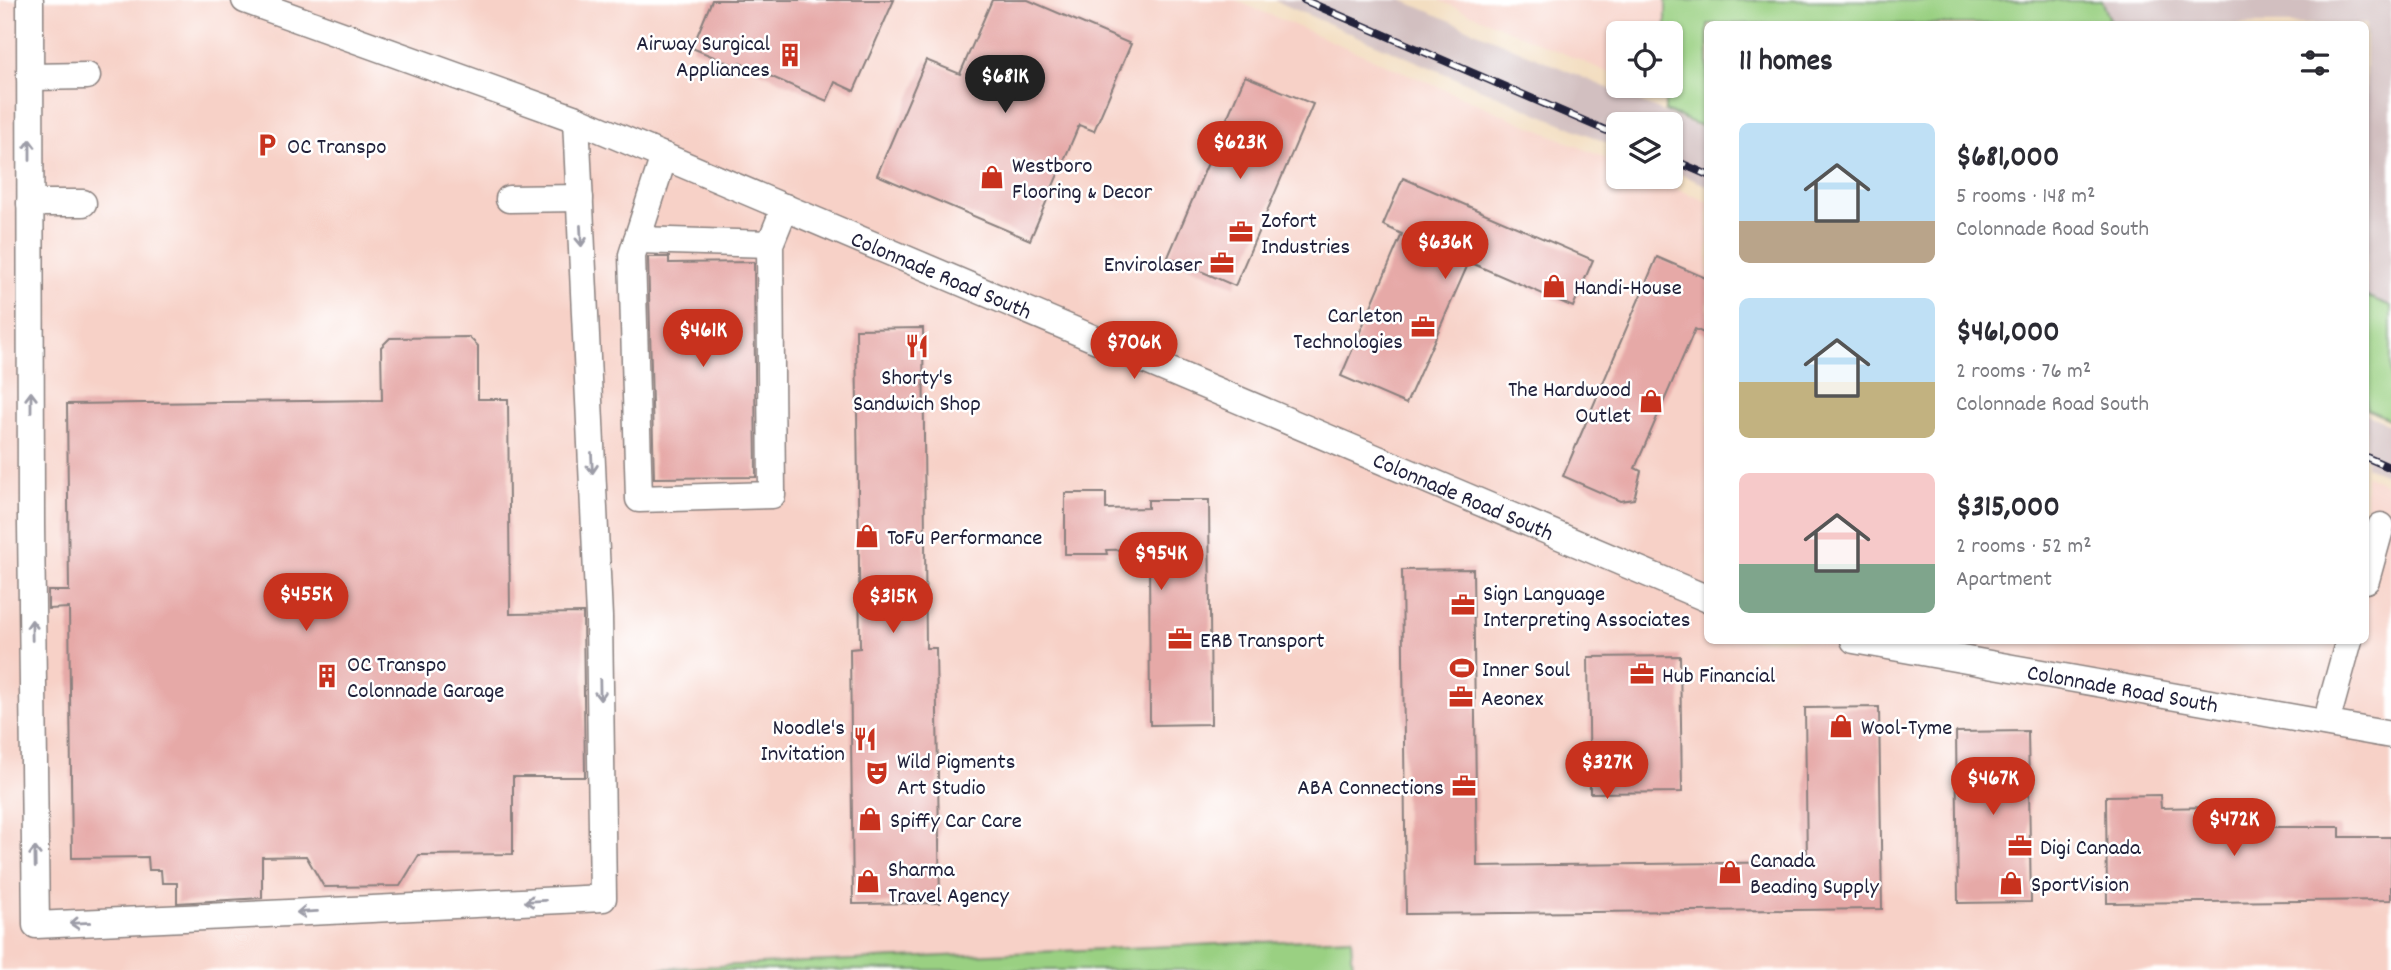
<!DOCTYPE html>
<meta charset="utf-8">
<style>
:root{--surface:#fff;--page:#f2f2f3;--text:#2b2b33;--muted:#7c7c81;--accent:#c8321e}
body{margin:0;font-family:Dekko,sans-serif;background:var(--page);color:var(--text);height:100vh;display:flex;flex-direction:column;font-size:26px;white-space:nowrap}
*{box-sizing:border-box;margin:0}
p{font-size:23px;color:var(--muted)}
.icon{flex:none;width:38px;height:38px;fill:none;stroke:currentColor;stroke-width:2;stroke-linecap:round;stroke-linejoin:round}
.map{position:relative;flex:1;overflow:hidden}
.details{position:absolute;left:1704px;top:21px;width:665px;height:623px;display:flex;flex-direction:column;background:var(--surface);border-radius:10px;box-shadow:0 2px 5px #0004}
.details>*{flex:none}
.controls{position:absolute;left:1606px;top:21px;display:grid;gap:14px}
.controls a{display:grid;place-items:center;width:77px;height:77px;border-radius:10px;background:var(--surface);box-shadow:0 2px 5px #0004;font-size:35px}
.price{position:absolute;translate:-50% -60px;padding:0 16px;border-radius:24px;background:var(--accent);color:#fff;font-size:23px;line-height:46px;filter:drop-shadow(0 2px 4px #0008)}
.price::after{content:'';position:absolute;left:50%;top:42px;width:21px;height:16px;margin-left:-10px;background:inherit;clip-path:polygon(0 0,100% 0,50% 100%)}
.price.selected{background:#222;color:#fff}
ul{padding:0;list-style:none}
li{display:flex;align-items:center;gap:21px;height:175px;padding:0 35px}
li span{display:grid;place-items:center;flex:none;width:196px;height:140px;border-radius:10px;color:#555}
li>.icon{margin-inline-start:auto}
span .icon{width:84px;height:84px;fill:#fffc;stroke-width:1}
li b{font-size:30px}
h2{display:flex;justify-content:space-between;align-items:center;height:84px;padding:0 35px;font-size:30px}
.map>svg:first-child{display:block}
</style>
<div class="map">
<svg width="2391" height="970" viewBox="0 0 2391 970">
<rect width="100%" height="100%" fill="#fff"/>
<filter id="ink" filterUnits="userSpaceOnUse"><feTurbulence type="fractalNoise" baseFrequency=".0143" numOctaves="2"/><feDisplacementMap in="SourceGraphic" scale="14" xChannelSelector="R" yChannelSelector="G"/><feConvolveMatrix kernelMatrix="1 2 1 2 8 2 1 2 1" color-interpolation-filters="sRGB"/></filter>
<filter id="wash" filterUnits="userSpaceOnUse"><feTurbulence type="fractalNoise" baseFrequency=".00686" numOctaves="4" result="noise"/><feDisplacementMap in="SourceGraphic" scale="28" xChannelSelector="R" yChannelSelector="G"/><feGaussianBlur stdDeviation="1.57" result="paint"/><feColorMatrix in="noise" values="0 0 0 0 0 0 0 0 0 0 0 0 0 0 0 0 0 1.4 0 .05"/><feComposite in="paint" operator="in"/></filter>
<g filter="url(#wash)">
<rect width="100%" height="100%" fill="#f3dec1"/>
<g fill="#f7d1c7">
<path d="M0 0H1235L1619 164V177H1649L1708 202V640H2366V476L2391 486V970H1353L1351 938 627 970H0Z"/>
<path d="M1438 0H1688L1690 107 1639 86H1671V33H1619V77Z"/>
</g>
<g fill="#d2bfc0">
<path d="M1273 0H1402L1708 131V186L1671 170V124H1619V148Z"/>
<path d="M1702 0H2391V320L2366 310V24H1708Z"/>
<path d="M2366 414 2391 425V477L2366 467Z"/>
</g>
<g fill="#9ad082" stroke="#5e795e" stroke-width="2">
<path d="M1666 0 2102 1 2112 24H1708V129L1665 111V86H1671V33H1666Z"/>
<path d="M2366 296 2391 306V420L2366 409Z"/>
<path d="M1351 938 1353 970H627Z"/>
</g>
<g id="blocks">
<g fill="#e6a9a7">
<path d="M712 0H894L854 91 835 82 827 101 740 63 738 67 692 48Z"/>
<path d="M992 0H1028L1131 44 1094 131 1079 125 1030 240 877 175 926 60 960 74Z"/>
<path d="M1245 76 1313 104 1235 286 1168 257Z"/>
<path d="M1403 178 1593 260 1573 307 1469 262 1406 404 1341 376 1402 234 1383 225Z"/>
<path d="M648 257H669V263L754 262 756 477 654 478Z"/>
<path d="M1657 257 1708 279V335L1695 329 1635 468 1641 471 1634 499 1620 501 1563 476Z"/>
<path d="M923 328 926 648H936L940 903 853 904 850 649 860 648 856 329Z"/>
<path d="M469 337 478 346V399H508L510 614 583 613 585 777H513V854L419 855 400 886 324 887 306 856 262 857V898L177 903V883H162L161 870H149L148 857 72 858 69 608 48 609V591H69L67 404 382 400 381 347 390 338Z"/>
<path d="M1065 493H1106V509L1148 508V500H1209L1211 724 1150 725 1149 549 1106 550 1107 554H1065Z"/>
<path d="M1473 569 1477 866 1807 862 1805 708 1879 707 1882 909 1406 914 1402 570Z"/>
<path d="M1680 656 1682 792 1590 793 1588 657Z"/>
<path d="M2028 731 2031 902 1958 903 1956 732Z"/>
<path d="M2160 795 2161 808 2211 807V819H2265V827H2340V837H2391V900L2107 903 2106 796Z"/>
</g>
</g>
</g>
<g filter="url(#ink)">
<use href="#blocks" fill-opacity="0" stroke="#8a807e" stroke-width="2"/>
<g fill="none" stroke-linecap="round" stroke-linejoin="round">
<g stroke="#8a807e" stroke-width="29">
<g id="minor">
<path d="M30 0 31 525 36 925 603 898 599 617 576 119"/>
<path id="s1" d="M245 0 576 119 1708 599"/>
<path d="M30 77 87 76"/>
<path d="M664 156 632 255 639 499 772 495 770 244 785 207"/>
<path d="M509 199 580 198"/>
<path d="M30 203H83"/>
<path d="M637 240 770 244"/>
<path d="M2366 580 2381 526"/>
<path id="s2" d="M1854 640 2391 735"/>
<path d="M2326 723 2349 640"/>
</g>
</g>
<use href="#minor" stroke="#fff" stroke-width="26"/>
<g stroke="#22223b" stroke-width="8">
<g id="rail">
<path d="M1304 0 1619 136"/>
<path d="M1671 159 1708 175"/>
<path d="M2366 457 2391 468"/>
</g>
</g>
<use href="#rail" stroke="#fff" stroke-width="5" stroke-dasharray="16" stroke-linecap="butt"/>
</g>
<defs><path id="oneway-shaft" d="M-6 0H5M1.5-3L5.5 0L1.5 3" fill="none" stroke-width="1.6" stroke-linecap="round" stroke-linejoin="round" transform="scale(1.75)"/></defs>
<g stroke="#9c9ca7">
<use href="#oneway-shaft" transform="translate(30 150) rotate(-90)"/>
<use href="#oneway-shaft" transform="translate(581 236) rotate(87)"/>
<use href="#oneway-shaft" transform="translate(31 402) rotate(-90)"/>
<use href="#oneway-shaft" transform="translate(592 463) rotate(87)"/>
<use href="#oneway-shaft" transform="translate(32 630) rotate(-91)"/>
<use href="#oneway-shaft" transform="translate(600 690) rotate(89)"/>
<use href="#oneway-shaft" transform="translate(35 857) rotate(-91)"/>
<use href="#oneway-shaft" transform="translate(535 901) rotate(177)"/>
<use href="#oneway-shaft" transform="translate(307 912) rotate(177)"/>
<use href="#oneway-shaft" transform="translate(80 923) rotate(177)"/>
</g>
</g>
<defs>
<g id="building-bare" transform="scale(1.89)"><path d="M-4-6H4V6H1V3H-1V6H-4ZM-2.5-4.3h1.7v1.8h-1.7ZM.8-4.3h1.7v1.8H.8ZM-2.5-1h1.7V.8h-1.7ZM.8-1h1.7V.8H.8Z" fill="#c8321e" stroke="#fff" stroke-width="2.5" paint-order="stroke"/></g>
<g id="parking-bare" transform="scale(1.89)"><path d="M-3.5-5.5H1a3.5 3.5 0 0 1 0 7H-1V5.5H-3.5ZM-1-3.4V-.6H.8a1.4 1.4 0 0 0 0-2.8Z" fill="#c8321e" stroke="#fff" stroke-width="2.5" paint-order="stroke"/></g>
<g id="shop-bare" transform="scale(1.89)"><path d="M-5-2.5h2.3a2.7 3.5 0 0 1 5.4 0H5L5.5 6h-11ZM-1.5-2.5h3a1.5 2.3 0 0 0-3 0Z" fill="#c8321e" stroke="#fff" stroke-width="2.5" paint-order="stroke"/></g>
<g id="office-bare" transform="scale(1.89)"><path d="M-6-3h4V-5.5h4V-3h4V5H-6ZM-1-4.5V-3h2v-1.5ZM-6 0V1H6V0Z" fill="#c8321e" stroke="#fff" stroke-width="2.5" paint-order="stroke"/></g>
<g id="restaurant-bare" transform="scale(1.89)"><path d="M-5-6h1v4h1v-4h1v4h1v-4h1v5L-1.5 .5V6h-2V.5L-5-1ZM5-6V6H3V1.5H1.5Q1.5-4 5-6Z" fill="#c8321e" stroke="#fff" stroke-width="2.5" paint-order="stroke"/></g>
<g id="stadium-bare" transform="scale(1.89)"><path d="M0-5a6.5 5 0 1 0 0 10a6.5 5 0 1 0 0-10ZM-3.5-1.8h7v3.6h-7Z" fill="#c8321e" stroke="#fff" stroke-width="2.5" paint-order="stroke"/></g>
<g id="theatre-bare" transform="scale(1.89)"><path d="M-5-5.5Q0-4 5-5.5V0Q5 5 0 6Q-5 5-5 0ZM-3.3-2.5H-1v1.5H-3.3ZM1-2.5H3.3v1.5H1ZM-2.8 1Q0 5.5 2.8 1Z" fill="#c8321e" stroke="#fff" stroke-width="2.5" paint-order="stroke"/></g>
</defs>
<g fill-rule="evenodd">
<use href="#building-bare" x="790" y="55"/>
<use href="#parking-bare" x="267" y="145"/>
<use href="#shop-bare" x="992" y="177"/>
<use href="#office-bare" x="1241" y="232"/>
<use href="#office-bare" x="1222" y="263"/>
<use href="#shop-bare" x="1554" y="286"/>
<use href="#office-bare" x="1423" y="327"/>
<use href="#restaurant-bare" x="917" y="346"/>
<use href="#shop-bare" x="1651" y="401"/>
<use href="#shop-bare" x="867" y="536"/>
<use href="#office-bare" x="1463" y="605"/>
<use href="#office-bare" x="1180" y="639"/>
<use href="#stadium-bare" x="1462" y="668"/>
<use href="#office-bare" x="1642" y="674"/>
<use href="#building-bare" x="327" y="676"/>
<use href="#office-bare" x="1461" y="697"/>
<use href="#shop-bare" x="1841" y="726"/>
<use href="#restaurant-bare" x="865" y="739"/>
<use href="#theatre-bare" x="877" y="773"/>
<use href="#office-bare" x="1464" y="786"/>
<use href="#shop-bare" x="870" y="819"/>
<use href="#office-bare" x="2020" y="846"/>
<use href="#shop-bare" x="1730" y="872"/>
<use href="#shop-bare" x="868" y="881"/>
<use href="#shop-bare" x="2011" y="883"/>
</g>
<g text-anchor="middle" stroke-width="5" stroke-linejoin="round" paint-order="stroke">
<g font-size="23" fill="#22223b" stroke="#fff" text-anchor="start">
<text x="770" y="50" text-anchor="end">Airway Surgical<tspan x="770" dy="26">Appliances</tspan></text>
<text x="287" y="153">OC Transpo</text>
<text x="1012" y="172">Westboro<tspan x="1012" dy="26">Flooring &amp; Decor</tspan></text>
<text x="1261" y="227">Zofort<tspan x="1261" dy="26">Industries</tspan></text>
<text x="1202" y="271" text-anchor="end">Envirolaser</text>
<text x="1574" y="294">Handi-House</text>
<text x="1403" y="322" text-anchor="end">Carleton<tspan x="1403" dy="26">Technologies</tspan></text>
<text x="917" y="384" text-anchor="middle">Shorty's<tspan x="917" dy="26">Sandwich Shop</tspan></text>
<text x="1631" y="396" text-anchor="end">The Hardwood<tspan x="1631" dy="26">Outlet</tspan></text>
<text x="887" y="544">ToFu Performance</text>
<text x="1483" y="600">Sign Language<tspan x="1483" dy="26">Interpreting Associates</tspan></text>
<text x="1200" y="647">ERB Transport</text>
<text x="347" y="671">OC Transpo<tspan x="347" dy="26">Colonnade Garage</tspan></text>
<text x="1482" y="676">Inner Soul</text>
<text x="1662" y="682">Hub Financial</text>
<text x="1481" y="705">Aeonex</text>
<text x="845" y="734" text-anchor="end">Noodle's<tspan x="845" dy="26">Invitation</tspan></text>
<text x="1861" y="734">Wool-Tyme</text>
<text x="897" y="768">Wild Pigments<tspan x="897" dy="26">Art Studio</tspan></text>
<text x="1444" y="794" text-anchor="end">ABA Connections</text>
<text x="890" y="827">Spiffy Car Care</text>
<text x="2040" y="854">Digi Canada</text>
<text x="1750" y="867">Canada<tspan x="1750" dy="26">Beading Supply</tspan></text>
<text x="888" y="876">Sharma<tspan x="888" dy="26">Travel Agency</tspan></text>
<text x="2031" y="891">SportVision</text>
</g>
<g font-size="23" fill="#22223b" stroke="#fff">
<text dy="8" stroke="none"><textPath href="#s1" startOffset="749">Colonnade Road South</textPath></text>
<text dy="8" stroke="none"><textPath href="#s1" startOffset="1316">Colonnade Road South</textPath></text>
<text dy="8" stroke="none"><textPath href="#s2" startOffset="273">Colonnade Road South</textPath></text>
</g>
</g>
</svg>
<div class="controls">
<a><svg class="icon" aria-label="locate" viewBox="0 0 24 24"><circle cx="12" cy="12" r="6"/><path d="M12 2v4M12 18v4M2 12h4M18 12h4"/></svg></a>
<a><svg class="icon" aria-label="layers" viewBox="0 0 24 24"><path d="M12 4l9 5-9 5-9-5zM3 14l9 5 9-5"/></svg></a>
</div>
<b class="price selected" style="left:1005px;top:115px">$681K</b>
<b class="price" style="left:1240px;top:181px">$623K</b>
<b class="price" style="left:1445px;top:281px">$636K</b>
<b class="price" style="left:703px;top:369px">$461K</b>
<b class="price" style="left:1134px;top:381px">$706K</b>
<b class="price" style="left:1161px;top:592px">$954K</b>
<b class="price" style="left:306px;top:633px">$455K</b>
<b class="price" style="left:893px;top:635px">$315K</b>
<b class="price" style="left:1607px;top:801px">$327K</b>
<b class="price" style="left:1993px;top:817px">$467K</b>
<b class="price" style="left:2234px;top:858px">$472K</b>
<section class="details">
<h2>11 homes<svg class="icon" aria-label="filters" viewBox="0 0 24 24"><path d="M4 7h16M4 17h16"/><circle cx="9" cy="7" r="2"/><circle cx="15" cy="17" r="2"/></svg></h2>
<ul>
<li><span style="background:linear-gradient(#bfe0f5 70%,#b9a48a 0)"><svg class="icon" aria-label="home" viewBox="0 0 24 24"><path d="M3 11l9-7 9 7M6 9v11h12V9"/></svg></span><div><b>$681,000</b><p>5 rooms · 148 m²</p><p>Colonnade Road South</p></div></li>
<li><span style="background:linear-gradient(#bfe0f5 60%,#c2b280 0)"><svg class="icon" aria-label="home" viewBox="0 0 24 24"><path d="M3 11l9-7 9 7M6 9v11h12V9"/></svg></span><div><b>$461,000</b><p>2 rooms · 76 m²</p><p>Colonnade Road South</p></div></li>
<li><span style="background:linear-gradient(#f6c9c9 65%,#7fa58c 0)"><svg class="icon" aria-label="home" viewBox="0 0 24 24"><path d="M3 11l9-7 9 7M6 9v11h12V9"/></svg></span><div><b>$315,000</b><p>2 rooms · 52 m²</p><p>Apartment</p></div></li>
</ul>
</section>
</div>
